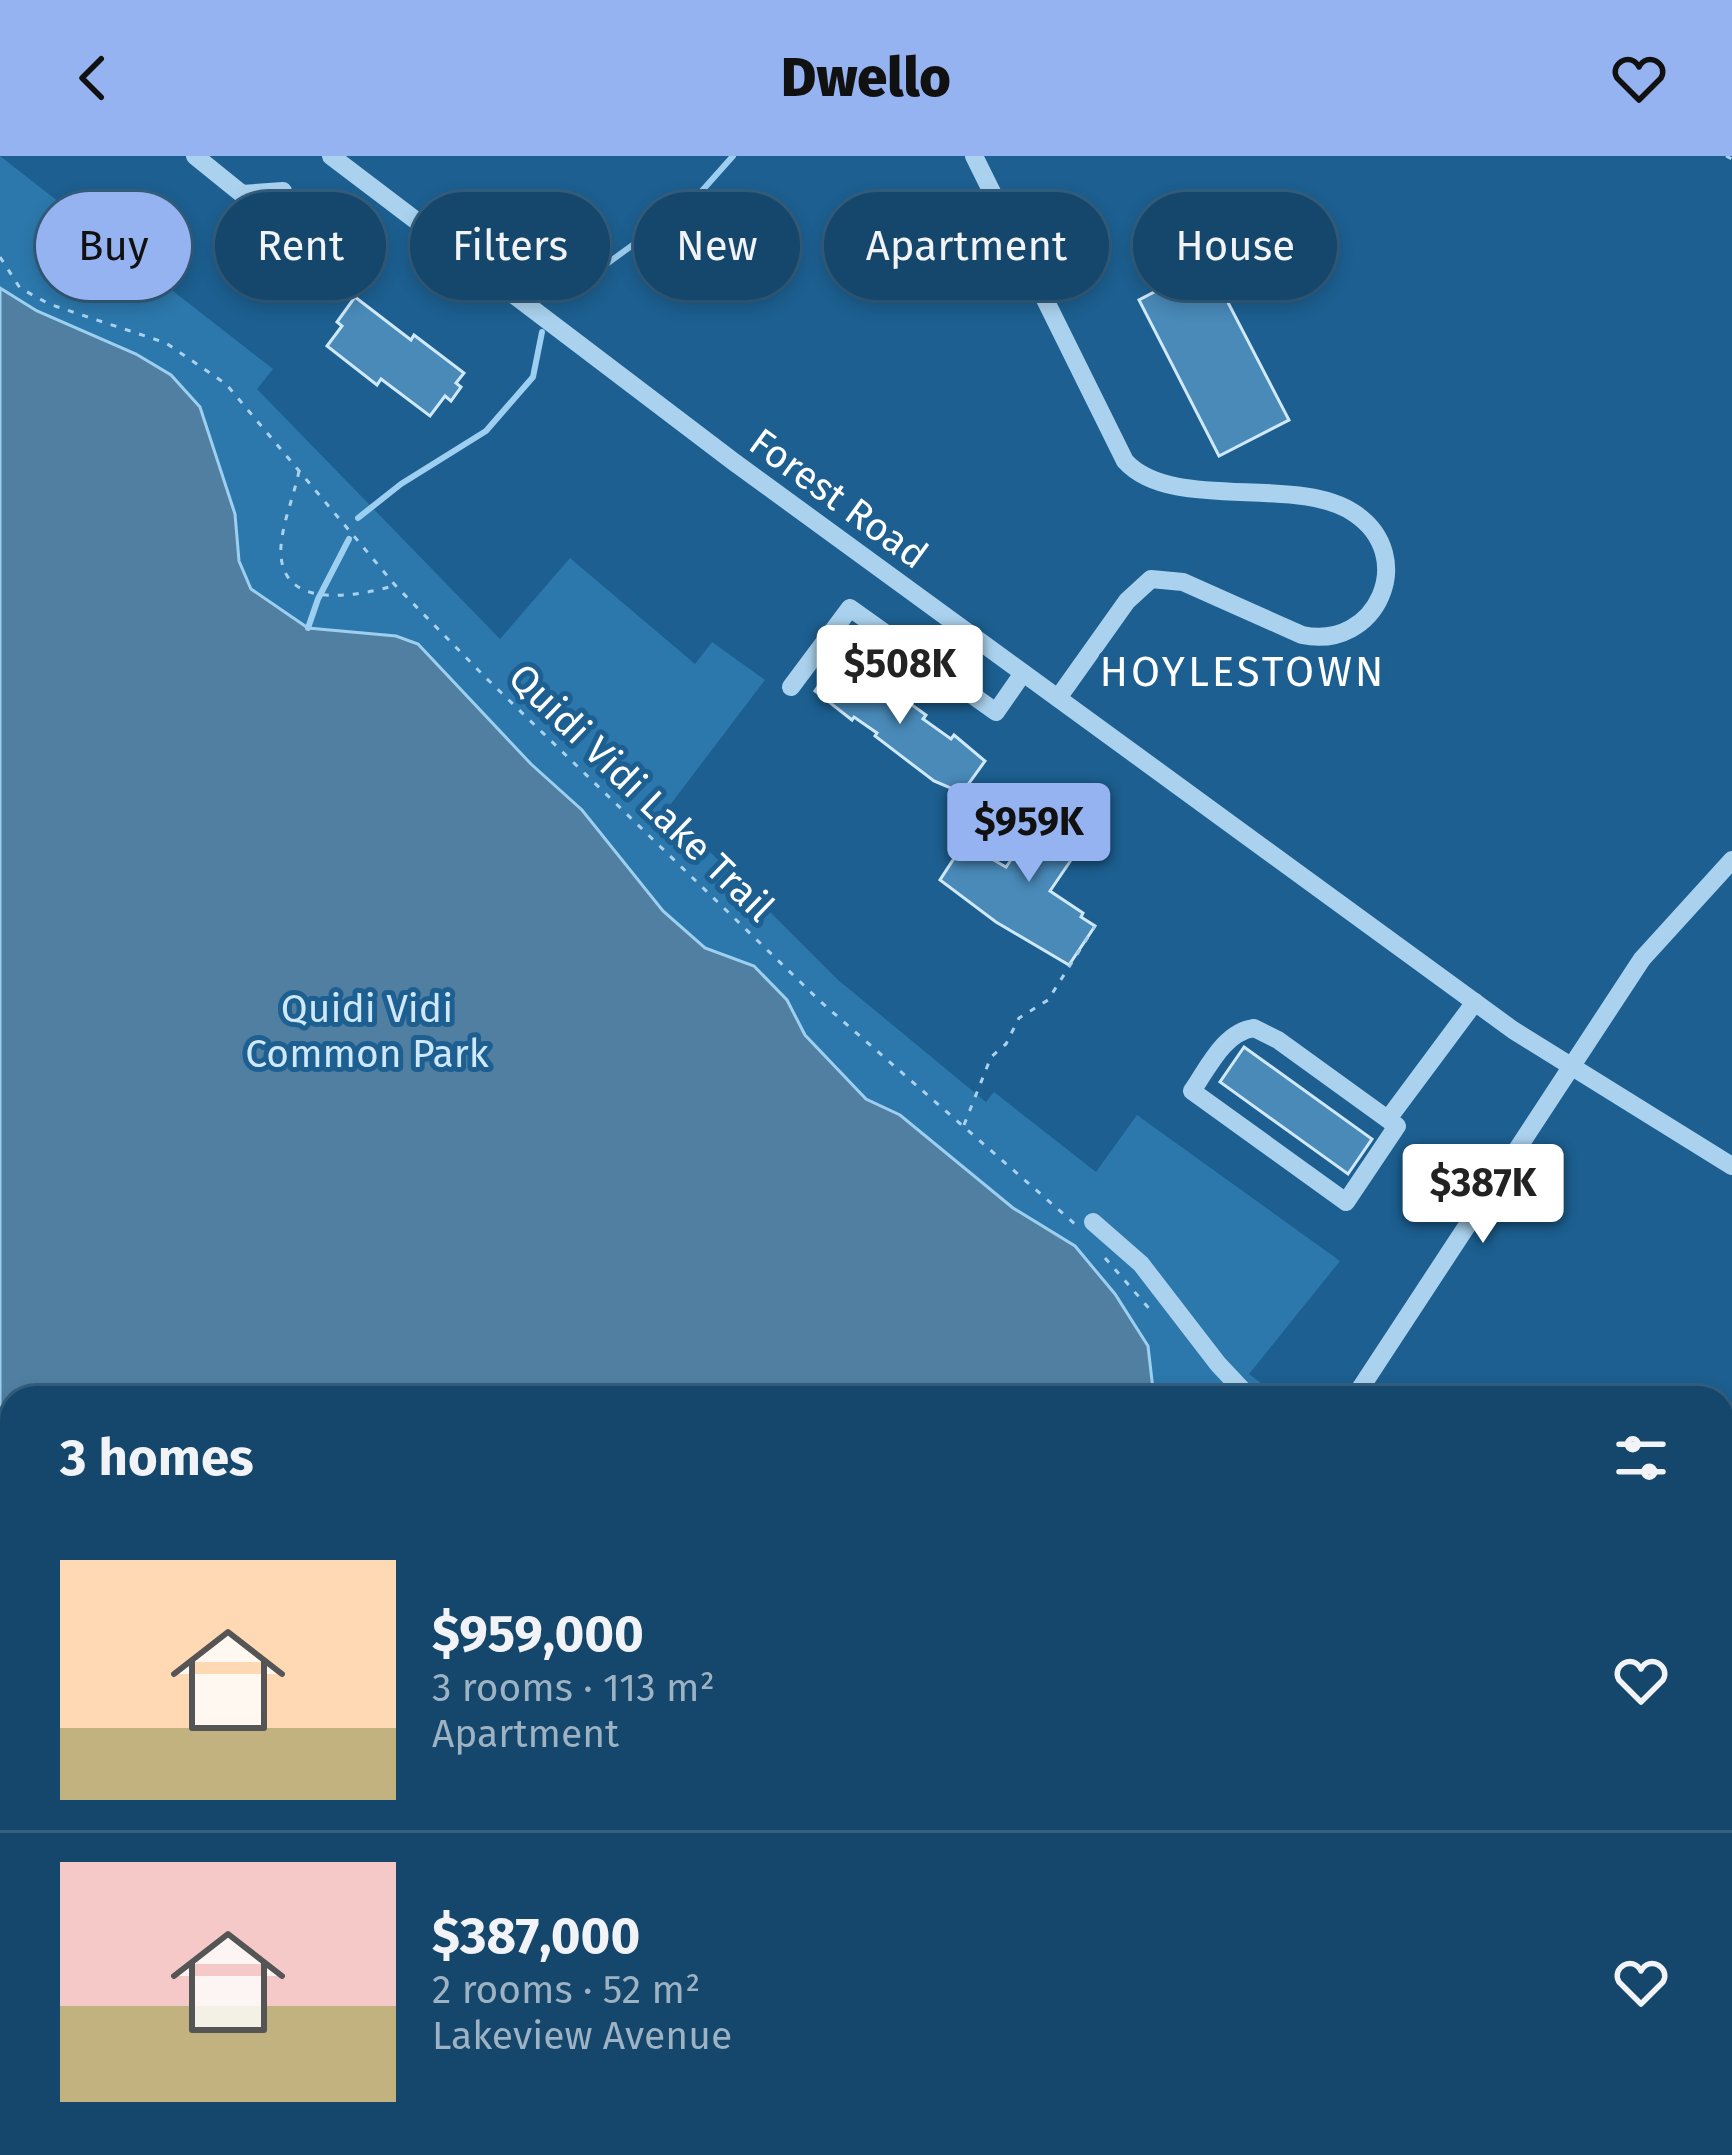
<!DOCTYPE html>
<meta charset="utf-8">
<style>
:root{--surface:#15476c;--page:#1e4e72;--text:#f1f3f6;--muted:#9db2c2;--line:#345f7f;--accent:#95b2f1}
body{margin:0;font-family:"Fira Sans",sans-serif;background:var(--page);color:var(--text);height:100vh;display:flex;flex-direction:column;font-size:45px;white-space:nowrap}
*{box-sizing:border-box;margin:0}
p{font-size:39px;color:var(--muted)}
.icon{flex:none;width:66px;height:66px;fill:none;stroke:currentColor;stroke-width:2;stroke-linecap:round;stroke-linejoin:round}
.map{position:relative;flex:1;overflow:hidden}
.panel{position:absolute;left:0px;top:1230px;width:1734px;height:771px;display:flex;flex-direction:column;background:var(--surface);border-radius:36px 36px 0 0;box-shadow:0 6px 18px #0003,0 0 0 3px var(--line)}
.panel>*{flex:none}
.banner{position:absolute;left:36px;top:36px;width:1662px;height:108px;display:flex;gap:24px}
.price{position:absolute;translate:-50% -102px;padding:0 27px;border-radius:12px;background:#fff;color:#222;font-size:39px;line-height:78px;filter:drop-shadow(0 3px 6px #0008)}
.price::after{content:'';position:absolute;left:50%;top:72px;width:36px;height:27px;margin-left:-18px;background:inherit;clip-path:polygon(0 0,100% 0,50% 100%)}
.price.selected{background:var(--accent);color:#111}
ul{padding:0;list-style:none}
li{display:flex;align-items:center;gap:36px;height:300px;padding:0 60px}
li+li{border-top:3px solid var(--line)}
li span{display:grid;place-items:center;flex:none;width:336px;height:240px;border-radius:0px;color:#555}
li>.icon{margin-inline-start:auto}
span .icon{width:144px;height:144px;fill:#fffc;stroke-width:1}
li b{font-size:51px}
h2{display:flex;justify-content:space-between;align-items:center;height:144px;padding:0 60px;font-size:51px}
.tag{padding:0 42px;border-radius:54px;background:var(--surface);box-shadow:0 6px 18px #0003,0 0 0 3px var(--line);font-size:42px;line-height:108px}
.tag.selected{background:var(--accent);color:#111}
header{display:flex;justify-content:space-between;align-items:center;height:156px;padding:0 60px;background:var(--accent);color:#111;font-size:54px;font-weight:800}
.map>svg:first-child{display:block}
</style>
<header><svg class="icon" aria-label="back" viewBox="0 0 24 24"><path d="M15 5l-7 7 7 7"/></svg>Dwello<svg class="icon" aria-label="heart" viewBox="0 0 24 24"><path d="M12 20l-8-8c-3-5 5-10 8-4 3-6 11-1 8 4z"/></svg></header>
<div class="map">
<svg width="1732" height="1999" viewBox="0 0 1732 1999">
<rect width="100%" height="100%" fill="#1c5f90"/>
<g fill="#2c78ac">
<path d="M0 0 273 213 257 233 500 483 570 402 695 508 712 486 765 524 667 653 837 823 986 946 994 936 1096 1016 1137 959 1340 1105 1249 1218 1281 1242H12V1515L0 1509Z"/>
<path d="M1722 1662 1732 1675V1999H784L770 1989H1722Z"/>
</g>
<g fill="#507fa1" stroke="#9dcff0" stroke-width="3">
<path d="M0 132 37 155 136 198 171 219 200 251 235 358 239 405 251 433 308 472 396 480 418 488 531 608 582 654 663 755 705 792 754 810 787 844 805 879 866 943 900 959 1013 1052 1075 1090 1115 1138 1148 1190 1154 1242H12V1388L0 1384Z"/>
<path d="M1722 1706 1732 1736V1999H1073L1058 1989H1722Z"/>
</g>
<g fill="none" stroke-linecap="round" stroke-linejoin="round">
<g stroke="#9dcff0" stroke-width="6">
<path d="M561 141 692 46 733 0"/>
<path d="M358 362 401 328 486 275 533 221 542 176"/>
<path d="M308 472 318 443 349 383"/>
</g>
</g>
<g fill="#498ab9" stroke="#d0e9fa" stroke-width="3">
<path d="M1208 108 1289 264 1219 300 1139 144Z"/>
<path d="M355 141 411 184 414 179 464 217 456 227 461 231 451 245 445 240 430 260 381 223 377 229 327 190 342 170 337 166Z"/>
<path d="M838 501 878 525 876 529 902 547 904 543 926 559 923 563 951 583 954 579 985 605 962 637 934 625 875 580 877 577 854 561 852 564 815 535Z"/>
<path d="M1054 643 1081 661 1086 682 1050 735 1083 757 1081 761 1095 770 1069 809 996 766 940 724 964 687 1006 711Z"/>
<path d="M1244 891 1372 983 1348 1018 1220 926Z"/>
</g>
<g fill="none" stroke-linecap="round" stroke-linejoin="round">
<g stroke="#aad2ee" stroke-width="3" stroke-dasharray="6 9" stroke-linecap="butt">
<path d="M1726 0 1732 3"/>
<path d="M0 101 20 132 49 148 166 187 226 228 395 429 485 521 821 846 1075 1068"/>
<path d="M299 315C294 340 283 365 281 390 277 455 353 441 393 430"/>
<path d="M964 969 991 901 1006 888 1019 862 1048 844 1095 770"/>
<path d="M1105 1102 1154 1158"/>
<path d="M0 1403 12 1407"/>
<path d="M0 1431 12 1439"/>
<path d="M1722 1688 1732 1701"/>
<path d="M1019 1989 1034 1999"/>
<path d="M956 1999 963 1989"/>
</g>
<g stroke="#aad2ee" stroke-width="18">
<path d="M195 0 242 38 283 35"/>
<path d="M331 0 734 306 1513 874 1732 1010"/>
<path d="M974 0 1125 305C1172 357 1297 318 1354 357 1419 400 1377 495 1302 479L1183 426 1151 423 1127 445 1058 542"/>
<path d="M791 531 850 452 996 556 1023 517"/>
<path d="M1254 872 1278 884 1397 970 1346 1046 1192 935C1208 912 1224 876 1254 872Z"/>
<path d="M1388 963 1475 846"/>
<path d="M1093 1066 1141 1108 1218 1208 1250 1242"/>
<path d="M1354 1242 1642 803 1732 704"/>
<path d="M0 1525 12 1532"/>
<path d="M1722 1526 1732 1516"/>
<path d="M0 1587 12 1593"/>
<path d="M0 1638 12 1645"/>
<path d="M1722 1645 1732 1659"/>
<path d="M0 1973 12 1981"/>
<path d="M24 1989 38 1999"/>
<path d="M303 1989 316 1999"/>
<path d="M704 1989 718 1999"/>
<path d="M377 1999 378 1989"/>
<path d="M479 1999 486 1989"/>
</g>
</g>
<g text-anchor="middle" stroke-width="10" stroke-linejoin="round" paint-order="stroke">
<g font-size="39" fill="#fff" stroke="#1c5f90">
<text transform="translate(839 342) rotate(36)" y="14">Forest Road</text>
<text transform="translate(642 636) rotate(44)" y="14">Quidi Vidi Lake Trail</text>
</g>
<g font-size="39" fill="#d0e9fa" stroke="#1c5f90">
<text x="367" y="866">Quidi Vidi<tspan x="367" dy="45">Common Park</tspan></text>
</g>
<g font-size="42" letter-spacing="3" fill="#fff" stroke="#1c5f90">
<text x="1243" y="530">HOYLESTOWN</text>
</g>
</g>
</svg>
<b class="price" style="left:900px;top:571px">$508K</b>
<b class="price selected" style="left:1029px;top:729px">$959K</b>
<b class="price" style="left:1483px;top:1090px">$387K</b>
<div class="banner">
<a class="tag selected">Buy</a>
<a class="tag">Rent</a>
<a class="tag">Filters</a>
<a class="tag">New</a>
<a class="tag">Apartment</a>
<a class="tag">House</a>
</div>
<section class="panel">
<h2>3 homes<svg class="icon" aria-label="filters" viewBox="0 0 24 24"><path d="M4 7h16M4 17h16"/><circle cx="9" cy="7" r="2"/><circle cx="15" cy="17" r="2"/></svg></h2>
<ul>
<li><span style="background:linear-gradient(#ffd9b3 70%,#c2b280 0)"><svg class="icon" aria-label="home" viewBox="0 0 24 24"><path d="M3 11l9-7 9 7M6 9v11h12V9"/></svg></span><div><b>$959,000</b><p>3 rooms · 113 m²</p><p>Apartment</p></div><svg class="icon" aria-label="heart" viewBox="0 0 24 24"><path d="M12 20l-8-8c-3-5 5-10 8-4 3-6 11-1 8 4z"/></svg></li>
<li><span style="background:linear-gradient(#f6c9c9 60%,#c2b280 0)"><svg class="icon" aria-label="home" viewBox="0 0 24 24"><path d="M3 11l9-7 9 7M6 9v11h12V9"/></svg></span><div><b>$387,000</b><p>2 rooms · 52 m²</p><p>Lakeview Avenue</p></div><svg class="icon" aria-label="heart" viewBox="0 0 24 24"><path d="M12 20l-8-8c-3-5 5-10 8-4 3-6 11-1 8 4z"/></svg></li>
</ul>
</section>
</div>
